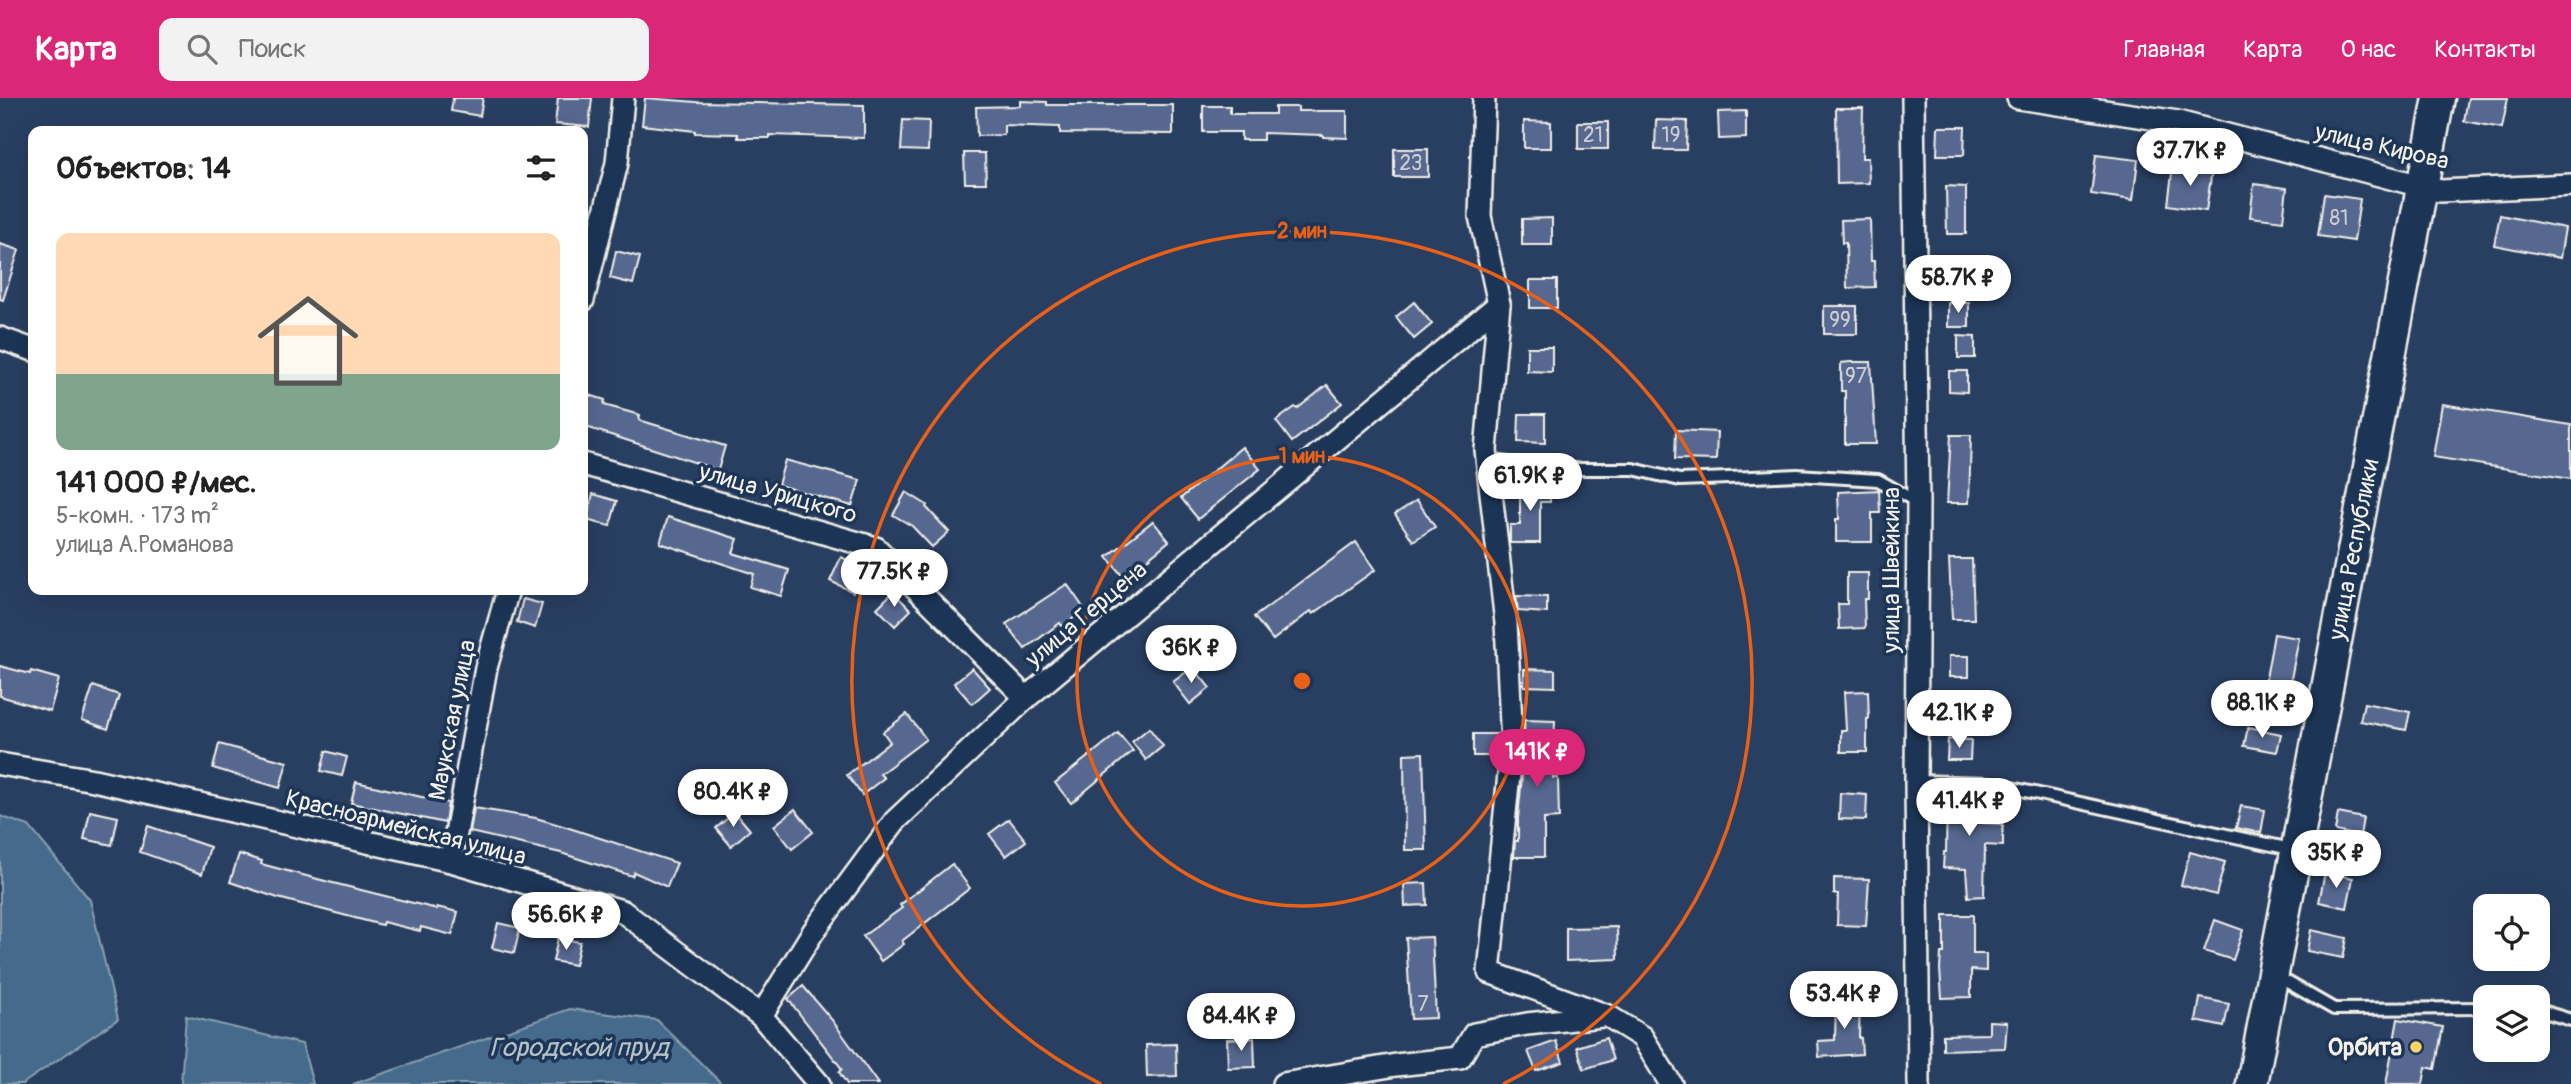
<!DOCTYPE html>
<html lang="ru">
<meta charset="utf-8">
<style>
:root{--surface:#fff;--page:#f2f2f2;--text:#222;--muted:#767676;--accent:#db2777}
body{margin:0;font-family:Pangolin,sans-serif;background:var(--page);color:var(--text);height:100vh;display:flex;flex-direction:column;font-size:26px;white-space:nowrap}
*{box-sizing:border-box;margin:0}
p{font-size:23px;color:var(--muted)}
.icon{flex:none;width:38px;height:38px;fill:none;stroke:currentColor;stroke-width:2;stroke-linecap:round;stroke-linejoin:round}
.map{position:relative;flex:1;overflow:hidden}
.panel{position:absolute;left:28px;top:28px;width:560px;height:469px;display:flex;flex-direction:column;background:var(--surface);border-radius:14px;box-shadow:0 7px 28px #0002}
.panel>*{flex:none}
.controls{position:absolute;left:2473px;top:796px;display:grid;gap:14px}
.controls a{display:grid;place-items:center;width:77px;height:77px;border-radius:14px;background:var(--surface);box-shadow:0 7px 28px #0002;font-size:35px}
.price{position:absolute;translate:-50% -60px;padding:0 16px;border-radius:24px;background:#fff;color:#222;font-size:23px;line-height:46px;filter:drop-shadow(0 2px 4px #0008)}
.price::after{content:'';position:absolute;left:50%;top:42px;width:21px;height:16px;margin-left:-10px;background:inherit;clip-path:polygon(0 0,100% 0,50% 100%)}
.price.selected{background:var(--accent);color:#fff}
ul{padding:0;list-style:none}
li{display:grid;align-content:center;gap:14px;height:371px;padding:0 28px}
li span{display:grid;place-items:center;height:217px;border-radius:14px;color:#555}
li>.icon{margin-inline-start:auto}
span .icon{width:126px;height:126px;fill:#fffc;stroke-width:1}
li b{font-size:30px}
h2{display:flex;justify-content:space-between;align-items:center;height:84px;padding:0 28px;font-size:30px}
header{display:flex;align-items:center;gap:42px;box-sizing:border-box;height:98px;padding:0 35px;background:var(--accent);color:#fff}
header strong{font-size:33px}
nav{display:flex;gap:38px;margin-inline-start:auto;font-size:24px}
.search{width:490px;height:63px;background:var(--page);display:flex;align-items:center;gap:18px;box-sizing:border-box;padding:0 24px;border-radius:14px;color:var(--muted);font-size:26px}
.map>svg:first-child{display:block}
</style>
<header>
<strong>Карта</strong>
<div class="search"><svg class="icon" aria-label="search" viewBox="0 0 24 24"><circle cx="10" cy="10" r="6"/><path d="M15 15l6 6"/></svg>Поиск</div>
<nav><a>Главная</a><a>Карта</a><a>О нас</a><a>Контакты</a></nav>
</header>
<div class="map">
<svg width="2571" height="986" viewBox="0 0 2571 986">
<rect width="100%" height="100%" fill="#293f62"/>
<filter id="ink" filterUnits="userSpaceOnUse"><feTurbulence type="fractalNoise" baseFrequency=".0143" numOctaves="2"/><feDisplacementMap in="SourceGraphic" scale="14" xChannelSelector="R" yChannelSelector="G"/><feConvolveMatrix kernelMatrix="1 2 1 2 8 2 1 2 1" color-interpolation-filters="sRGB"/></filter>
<g filter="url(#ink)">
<g fill="#446b8c" stroke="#8aa1b1" stroke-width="2">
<path d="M0 718 29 728 90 802 118 921 22 986H0Z"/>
<path d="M570 911 657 922 722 986H353Z"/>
<path d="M186 918 302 946 313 986H181Z"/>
</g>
<g fill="#576890" stroke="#f4f1e8" stroke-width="2">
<path d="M453 0H483L480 18 451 13Z"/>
<path d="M558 0H592L589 29 555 26Z"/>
<path d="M645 0 696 4 864 7V40L770 37V40H738V36L695 35V33L642 27Z"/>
<path d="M2468 0H2508L2502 30 2464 23Z"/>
<path d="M1020 3 1047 4V7H1173V36L1060 35V29L1004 27V37L977 38 976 9 1020 8Z"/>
<path d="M1203 8H1230V16H1275V9H1298V13H1347V40L1323 39V37L1263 35V42H1241V34H1203Z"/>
<path d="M1836 10H1863L1862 60H1868L1869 85 1837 86Z"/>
<path d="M1746 13V40L1719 41 1718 14Z"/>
<path d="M903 22 929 23 928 53 901 52Z"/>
<path d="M1656 22 1687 23 1686 52H1655Z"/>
<path d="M1524 23 1551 24V50H1524Z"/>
<rect x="1578" y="24" width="30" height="27"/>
<path d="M1938 29H1965L1964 57H1937Z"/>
<rect x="1394" y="51" width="34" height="28"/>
<path d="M964 55H985L986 85H965Z"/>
<path d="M2096 57 2138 62 2133 102 2091 96Z"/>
<path d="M2173 67 2212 72 2206 113 2168 107Z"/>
<path d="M2254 86 2287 90 2283 123 2250 119Z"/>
<path d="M1946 88 1966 89V136H1947Z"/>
<path d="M2324 96 2360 101 2354 143 2318 138Z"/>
<path d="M2500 117 2565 130 2560 160 2494 147Z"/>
<path d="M1552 120V147H1522V121Z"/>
<path d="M1870 121 1871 163H1874L1875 189 1847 190 1846 145H1842L1841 122Z"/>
<path d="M0 146 19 152 3 202 0 201Z"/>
<path d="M616 153 640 159 633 186 610 180Z"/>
<path d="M1963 163H1984L1983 187H1963Z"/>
<rect x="1530" y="182" width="27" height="28"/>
<path d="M1414 204 1432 226 1414 241 1396 219Z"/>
<rect x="1948" y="205" width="21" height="24"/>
<rect x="1824" y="208" width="33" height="28"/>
<path d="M1958 238 1975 239V260H1958Z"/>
<path d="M1527 249H1552V274L1527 273Z"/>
<path d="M1850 264H1871L1876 346H1845V293H1841V265Z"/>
<path d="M1949 273H1967V294L1949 293Z"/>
<path d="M1327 287 1342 305 1292 344 1276 323 1295 309 1297 311Z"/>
<path d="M583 295 605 302 604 307 640 317 639 322 725 348 718 372 583 328Z"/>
<path d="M2442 306 2571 327V381L2433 359Z"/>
<path d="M1519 316H1545V345L1518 344Z"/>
<path d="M1676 332 1717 334 1716 362 1675 361Z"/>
<path d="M1951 337H1971L1969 405H1947Z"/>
<path d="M1242 349 1260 371 1198 421 1181 400Z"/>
<path d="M785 362 860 382 852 408 778 387Z"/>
<path d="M1520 385H1550V404H1540V445H1510V427H1520Z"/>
<path d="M1879 392 1880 415H1872V444H1836V421H1839L1838 394Z"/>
<path d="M906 394 927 407 926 409 949 434 932 449 912 428 893 417Z"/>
<path d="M593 396 617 403 610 428 586 422Z"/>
<path d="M1417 402 1435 429 1413 443 1395 416Z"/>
<path d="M668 419 738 441 733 455 789 472 781 498 750 489 754 476 660 445Z"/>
<path d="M1153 423 1169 443 1124 480 1107 459Z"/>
<path d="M1356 444 1375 472 1313 516 1311 513 1273 542 1254 519Z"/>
<path d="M841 459 865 470 853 494 830 483Z"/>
<path d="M1949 461H1972L1974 521H1952Z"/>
<path d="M1847 475H1868V501H1864L1865 530 1839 531 1838 506H1847Z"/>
<path d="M1067 486 1085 512 1062 528 1060 525 1025 551 1006 526Z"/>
<path d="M893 494 911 512 895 528 877 510Z"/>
<path d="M1516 498 1547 499V515L1518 513Z"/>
<path d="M523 501 542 506 535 530 517 524Z"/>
<path d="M2274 536 2299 540 2289 591 2265 586Z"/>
<rect x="1949" y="558" width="20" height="21"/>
<path d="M0 568 30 576 31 573 59 581 50 613 0 598Z"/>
<path d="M1193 569 1210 590 1190 606 1173 584Z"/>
<path d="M972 570 990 590 972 606 954 585Z"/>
<path d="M1524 571 1555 572V589L1524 588Z"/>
<path d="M93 588 119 597 108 631 82 622Z"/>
<path d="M1868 593 1869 621H1867V654H1841V632H1846L1844 594Z"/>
<path d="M2364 605 2410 614 2406 632 2360 623Z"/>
<path d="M907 616 926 641 880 676 884 680 862 697 847 677 890 644 883 634Z"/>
<path d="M1524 622 1555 623 1553 680H1558L1559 720 1544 721V759H1514L1515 743H1518V720L1525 647Z"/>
<path d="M2248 629 2281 636 2277 654 2244 648Z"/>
<path d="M1149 630 1163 648 1146 662 1132 644Z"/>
<path d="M1118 635 1133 653 1071 705 1055 685Z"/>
<rect x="1473" y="636" width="25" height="22"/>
<path d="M1948 641 1971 642 1970 662H1947Z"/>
<path d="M219 646 287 664 280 690 213 670Z"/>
<path d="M326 653 347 659 342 678 321 673Z"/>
<path d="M1423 655 1426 752H1405L1404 656Z"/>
<path d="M356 684 448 705 445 725 351 705Z"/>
<path d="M1947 693H1984L1983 725 2003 726V748L1985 747 1984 798 1968 799 1966 771 1943 770 1944 754H1946Z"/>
<path d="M1840 695 1867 697 1866 722 1839 721Z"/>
<path d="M2241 708 2265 712 2261 735 2236 730Z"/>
<path d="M474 710 536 720 563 728 677 765 667 789 634 774 632 778 561 755 470 734Z"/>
<path d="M795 711 813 734 792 751 774 728Z"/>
<path d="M90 713 118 719 112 747 84 741Z"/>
<path d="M735 714 750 732 731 748 716 730Z"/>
<path d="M2338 715 2363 720 2360 738 2335 733Z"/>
<path d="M1009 721 1026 743 1006 758 989 736Z"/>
<path d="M148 728 210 749 202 776 140 754Z"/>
<path d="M2190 754 2225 764 2216 797 2181 787Z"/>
<path d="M239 756 262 763 261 766 329 784 437 811V809L458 814 452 837 421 829 420 833 383 824 382 827 278 800 230 784Z"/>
<path d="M952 766 970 790 902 843 904 846 881 863 863 838 902 810 900 807Z"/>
<path d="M2325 774 2353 780 2347 810 2319 804Z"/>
<path d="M1834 780 1869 781 1866 828 1837 827 1838 796H1834Z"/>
<path d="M1426 785 1427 807 1405 808 1404 786Z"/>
<path d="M1944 817H1973V856H1986V873L1971 872V899L1942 900 1940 871 1941 855H1944Z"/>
<path d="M2215 822 2243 832 2233 862 2204 853Z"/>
<path d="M498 825 520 830 514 855 492 850Z"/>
<path d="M1617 829 1618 861 1566 863V830Z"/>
<path d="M2311 832 2347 840 2343 860 2307 853Z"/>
<path d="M1432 839 1436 920 1411 921 1406 840Z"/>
<path d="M558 840 580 844 575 867 553 863Z"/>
<path d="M803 888 832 922 878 986H847L839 974 842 971 788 901Z"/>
<path d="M1836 900 1860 901 1859 940H1861L1862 956 1819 959 1818 943 1835 942Z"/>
<path d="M2200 900 2229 906 2224 929 2196 923Z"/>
<path d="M2398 921 2443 929 2435 971 2426 969 2423 986H2386Z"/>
<path d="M1989 923 2007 924 2005 950 1943 952V937L1989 936Z"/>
<path d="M1254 940 1255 969 1228 970 1227 941Z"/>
<path d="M1606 940 1613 962 1584 971 1577 949Z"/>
<path d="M1556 943 1563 964 1536 973 1528 953Z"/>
<path d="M1176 946 1177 978 1147 979 1146 947Z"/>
</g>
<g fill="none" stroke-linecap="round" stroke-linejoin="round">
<g stroke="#f4f1e8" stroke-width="16">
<g id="service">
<path d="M1487 362 1552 371H1633L1680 382 1797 377 1878 382 1917 404"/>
<path d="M1916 683 1989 685 2295 752"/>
<path d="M2273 880 2287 884 2334 911 2485 910"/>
<path d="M2538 912 2571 922"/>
</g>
</g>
<g stroke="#f4f1e8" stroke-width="26">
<g id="minor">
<path d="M1484 0 1480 118 1499 206 1486 352 1506 525 1512 646 1489 874 1608 918 1642 939 1671 986"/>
<path d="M1913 0 1918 405 1916 683 1919 986"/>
<path d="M2018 0 2178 24 2440 93 2571 87"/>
<path d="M583 202 617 65 623 0"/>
<path d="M0 240 33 252"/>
<path d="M583 366 876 450 1026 600"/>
<path d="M0 666 94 682 451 763 622 813 761 918 819 986"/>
<path d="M451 763 486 570 508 492"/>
<path d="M761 918 813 834 895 723 1026 600 1499 206"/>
<path d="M1283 986 1396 967 1460 960 1474 936 1527 926 1602 918"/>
</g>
</g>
<g stroke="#f4f1e8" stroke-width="35">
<g id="secondary">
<path id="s1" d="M2252 986 2439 0"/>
</g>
</g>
<use href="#service" stroke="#1d3557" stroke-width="10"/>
<use href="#minor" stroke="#1d3557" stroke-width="21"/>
<use href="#secondary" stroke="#1d3557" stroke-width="30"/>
</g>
</g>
<g fill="none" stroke="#e96117" stroke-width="3.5">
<circle cx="1302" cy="583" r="225"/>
<path d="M1101 986A450 450 0 1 1 1503 986"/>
</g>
<circle fill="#ffd166" stroke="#1d3557" stroke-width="2.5" cx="2416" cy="949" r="7"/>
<g text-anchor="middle" stroke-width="7" stroke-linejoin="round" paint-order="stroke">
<g font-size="21" fill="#cdcfd2">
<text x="1593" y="44">21</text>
<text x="1671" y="44">19</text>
<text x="1411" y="72">23</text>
<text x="2339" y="127">81</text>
<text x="1840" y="229">99</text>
<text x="1856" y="285">97</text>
<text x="1423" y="913">7</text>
</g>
<g font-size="24" fill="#f4f1e8" stroke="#1d3557">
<text transform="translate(2382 48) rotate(13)" y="8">улица Кирова</text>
<text transform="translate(778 395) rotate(16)" y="8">улица Урицкого</text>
<text dy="8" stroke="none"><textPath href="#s1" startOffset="544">улица Республики</textPath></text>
<text transform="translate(1891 472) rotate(-90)" y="8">улица Швейкина</text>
<text transform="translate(1086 516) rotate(-40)" y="8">улица Герцена</text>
<text transform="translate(452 622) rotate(-79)" y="8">Маукская улица</text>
<text transform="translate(406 729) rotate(14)" y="8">Красноармейская улица</text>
</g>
<g font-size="24" font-weight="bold" fill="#f4f1e8" stroke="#1d3557" text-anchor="end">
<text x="2402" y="957">Орбита</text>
</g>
<g font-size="26" font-style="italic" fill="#b6c2c8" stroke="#1d3557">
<text x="579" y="958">Городской пруд</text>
</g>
</g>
<circle cx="1302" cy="583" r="10" fill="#e96117" stroke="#1d3557" stroke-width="3.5"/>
<g font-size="21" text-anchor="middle" font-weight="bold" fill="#e96117" stroke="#1d3557" stroke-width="7" stroke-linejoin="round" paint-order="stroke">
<text x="1302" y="140">2 мин</text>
<text x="1302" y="365">1 мин</text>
</g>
</svg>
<div class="controls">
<a><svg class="icon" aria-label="locate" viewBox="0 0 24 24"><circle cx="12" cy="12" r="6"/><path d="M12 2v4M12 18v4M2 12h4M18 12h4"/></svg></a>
<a><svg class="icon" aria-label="layers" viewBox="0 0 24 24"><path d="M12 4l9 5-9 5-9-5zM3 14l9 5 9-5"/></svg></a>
</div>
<b class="price" style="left:2190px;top:90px">37.7K ₽</b>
<b class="price" style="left:1958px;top:217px">58.7K ₽</b>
<b class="price" style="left:1530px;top:415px">61.9K ₽</b>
<b class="price" style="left:894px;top:511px">77.5K ₽</b>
<b class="price" style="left:1191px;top:587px">36K ₽</b>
<b class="price" style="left:2262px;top:642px">88.1K ₽</b>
<b class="price" style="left:1959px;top:652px">42.1K ₽</b>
<b class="price selected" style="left:1537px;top:691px">141K ₽</b>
<b class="price" style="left:733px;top:731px">80.4K ₽</b>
<b class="price" style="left:1969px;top:740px">41.4K ₽</b>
<b class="price" style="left:2336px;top:792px">35K ₽</b>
<b class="price" style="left:566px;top:854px">56.6K ₽</b>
<b class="price" style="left:1844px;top:933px">53.4K ₽</b>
<b class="price" style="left:1241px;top:955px">84.4K ₽</b>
<section class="panel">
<h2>Объектов: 14<svg class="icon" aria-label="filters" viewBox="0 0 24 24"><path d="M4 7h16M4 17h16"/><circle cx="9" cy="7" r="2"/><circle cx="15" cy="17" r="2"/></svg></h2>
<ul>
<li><span style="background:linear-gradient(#ffd9b3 65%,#7fa58c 0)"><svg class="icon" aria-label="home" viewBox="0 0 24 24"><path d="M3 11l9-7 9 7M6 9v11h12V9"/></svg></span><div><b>141 000 ₽/мес.</b><p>5-комн. · 173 m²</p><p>улица А.Романова</p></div></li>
</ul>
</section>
</div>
